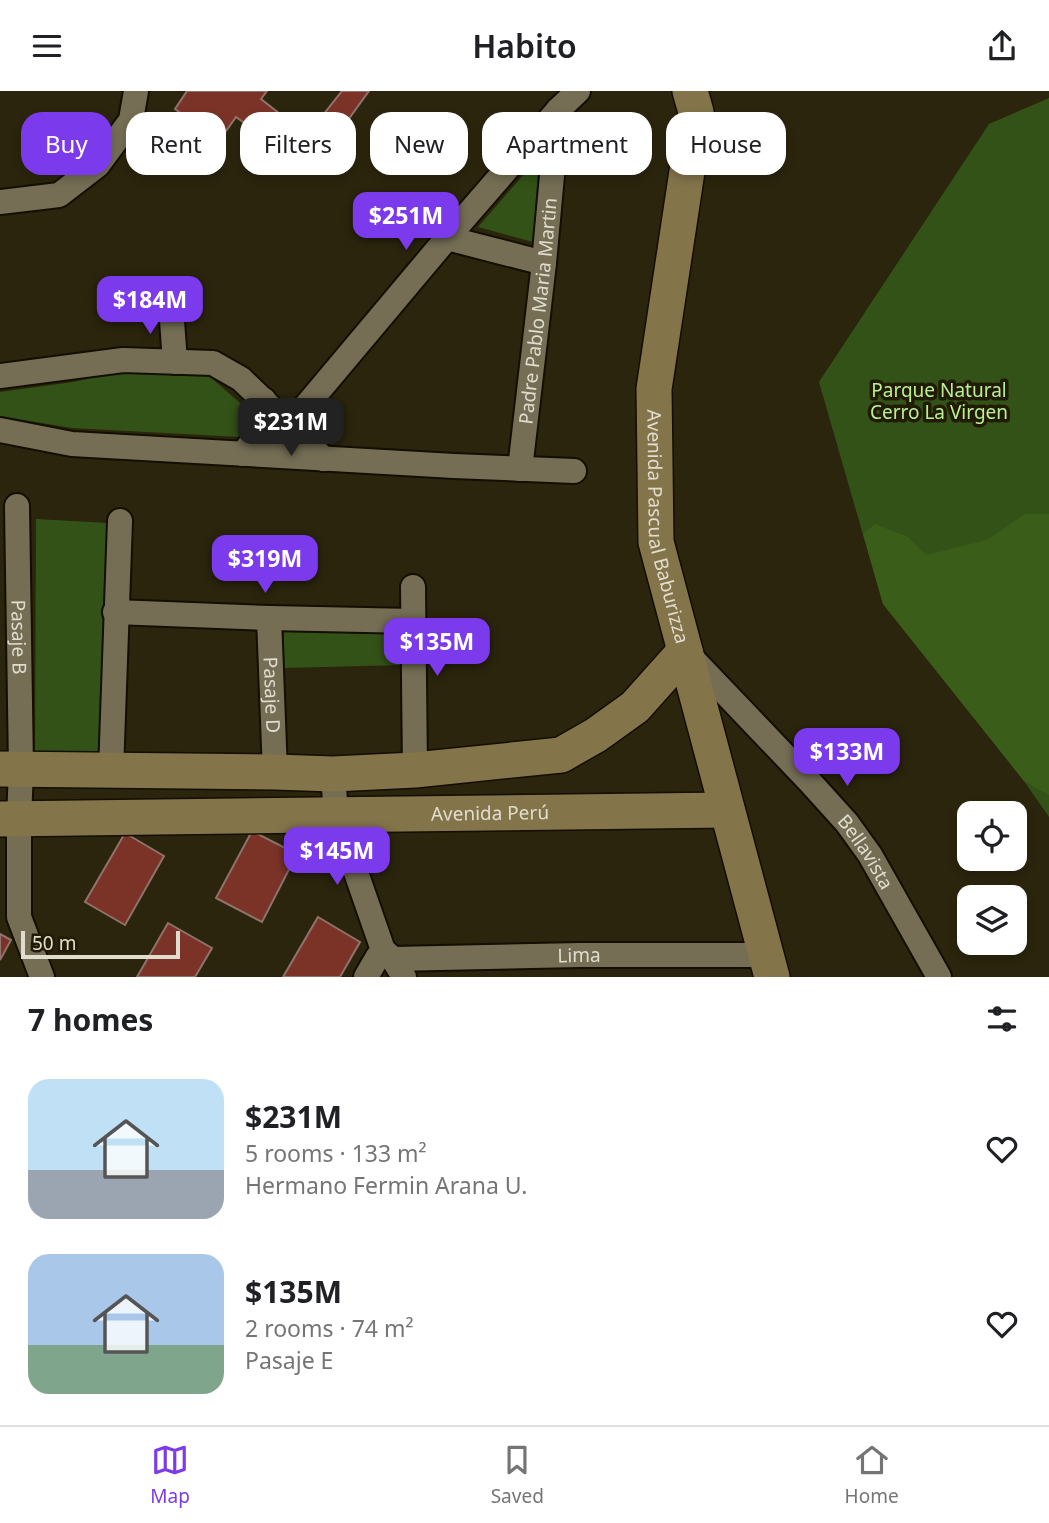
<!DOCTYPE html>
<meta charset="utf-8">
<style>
:root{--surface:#fff;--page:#f6f6f6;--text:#202124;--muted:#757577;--line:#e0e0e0;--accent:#7c3aed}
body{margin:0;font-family:"Noto Sans",sans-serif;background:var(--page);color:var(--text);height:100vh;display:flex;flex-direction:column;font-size:26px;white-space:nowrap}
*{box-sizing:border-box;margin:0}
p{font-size:23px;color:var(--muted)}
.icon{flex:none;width:38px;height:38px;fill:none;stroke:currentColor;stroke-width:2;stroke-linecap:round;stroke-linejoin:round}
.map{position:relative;height:886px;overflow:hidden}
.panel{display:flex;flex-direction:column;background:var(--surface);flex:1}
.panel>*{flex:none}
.top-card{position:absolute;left:21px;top:21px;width:1008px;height:63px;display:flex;gap:14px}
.fabs{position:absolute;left:957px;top:710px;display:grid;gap:14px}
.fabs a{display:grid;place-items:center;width:70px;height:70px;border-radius:14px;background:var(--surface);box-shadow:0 4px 10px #0003;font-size:35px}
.scale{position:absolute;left:21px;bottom:18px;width:159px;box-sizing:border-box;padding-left:7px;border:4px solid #e0dcce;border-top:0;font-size:19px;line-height:24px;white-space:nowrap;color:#e0dcce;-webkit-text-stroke:5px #211b04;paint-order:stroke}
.price{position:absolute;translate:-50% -60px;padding:0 16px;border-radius:14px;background:var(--accent);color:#fff;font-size:23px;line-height:46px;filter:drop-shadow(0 2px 4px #0008)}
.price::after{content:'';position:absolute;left:50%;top:42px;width:21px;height:16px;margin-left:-10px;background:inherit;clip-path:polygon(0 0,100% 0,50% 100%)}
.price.selected{background:#222;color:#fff}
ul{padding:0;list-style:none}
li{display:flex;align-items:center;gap:21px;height:175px;padding:0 28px}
li span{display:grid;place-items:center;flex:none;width:196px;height:140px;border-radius:21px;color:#555}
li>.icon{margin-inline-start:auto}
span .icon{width:84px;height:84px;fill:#fffc;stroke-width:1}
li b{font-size:30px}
h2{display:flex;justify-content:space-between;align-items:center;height:84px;padding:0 28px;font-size:30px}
.chip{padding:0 24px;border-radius:21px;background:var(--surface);box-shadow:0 4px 10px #0003;font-size:24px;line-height:63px}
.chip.selected{background:var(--accent);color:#fff}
header{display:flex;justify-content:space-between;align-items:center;height:91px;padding:0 28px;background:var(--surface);font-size:32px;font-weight:600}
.dock{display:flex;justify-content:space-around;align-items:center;height:98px;border-top:2px solid var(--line);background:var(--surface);font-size:19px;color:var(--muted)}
.dock a{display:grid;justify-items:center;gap:4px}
.dock .selected{color:var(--accent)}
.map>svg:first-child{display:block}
</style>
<header><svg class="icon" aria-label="menu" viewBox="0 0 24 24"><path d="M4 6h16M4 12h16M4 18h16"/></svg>Habito<svg class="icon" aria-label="share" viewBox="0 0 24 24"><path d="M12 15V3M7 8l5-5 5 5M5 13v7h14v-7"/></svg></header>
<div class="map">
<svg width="1049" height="886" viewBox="0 0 1049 886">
<rect width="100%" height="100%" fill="#2b250d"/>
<g fill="#335217">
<path d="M1049 7V726L1024 690 883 513 819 291 989 33Z"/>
<path d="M539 66 533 151 478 136Z"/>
<path d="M118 281 209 285 247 318 240 346 72 337 0 325V301L73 291Z"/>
<path d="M36 428 108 432 98 665H35Z"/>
<path d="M401 534 404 574 284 577V536Z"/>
</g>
<path fill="#3a5d19" d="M1025 423H1049V704L1024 690 883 513 863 443 875 433 908 446 926 464 987 449Z"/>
<g fill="#7b3327" stroke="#90726c" stroke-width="2">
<path d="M187 0H267L261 8 307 44 342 0H369L311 80 236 26 219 50 175 18Z"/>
<path d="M252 740 297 763 262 831 216 807Z"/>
<path d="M125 742 164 765 125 834 85 811Z"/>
<path d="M318 826 360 851 340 886H283Z"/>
<path d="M168 832 212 857 195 886H137Z"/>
<path d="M0 843 11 849 0 869Z"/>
</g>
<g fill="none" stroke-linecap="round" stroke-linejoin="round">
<g stroke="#130e00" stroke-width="28">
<g id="street">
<path d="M0 111 59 104 98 74 131 29 136 0"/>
<path d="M447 147 544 172"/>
<path d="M171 216 175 271"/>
<path d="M0 285 123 269 213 272 241 288 324 368"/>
<path d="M290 334 447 147 558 19 578 0"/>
<path d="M0 339 72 353 454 375 574 380"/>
<path d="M243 363 259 341 264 309"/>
<path id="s1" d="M520 378 544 172 558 19"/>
<path id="s2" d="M17 415 21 678 19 729V826L42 886"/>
<path d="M413 496 415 679"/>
<path d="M115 521 269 527 413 530"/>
<path id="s3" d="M269 527 275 681"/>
<path id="s4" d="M687 562 810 691 847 732 870 764 939 886"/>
<path d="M111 680 120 430"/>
<path d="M333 683 336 724 383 859 393 868 404 886"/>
<path id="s5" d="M393 868 580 864H765"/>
<path d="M366 886 377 867 383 859"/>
</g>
</g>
<g stroke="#130e00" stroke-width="38">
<g id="secondary">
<path id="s6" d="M690 0 696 21 654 298 656 451 772 886"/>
<path d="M0 678 275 681 333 683 415 679 561 664 596 644 635 616 685 560"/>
<path id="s7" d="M0 728 727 719"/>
</g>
</g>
<use href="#street" stroke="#756e55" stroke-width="24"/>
<use href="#secondary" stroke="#83744a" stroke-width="35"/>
</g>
<g text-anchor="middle" stroke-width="7" stroke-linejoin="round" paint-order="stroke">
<g font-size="19" fill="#e0dcce" stroke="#211b04">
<text dy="7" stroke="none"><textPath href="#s1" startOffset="159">Padre Pablo Maria Martin</textPath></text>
<text dy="7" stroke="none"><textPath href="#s6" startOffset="441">Avenida Pascual Baburizza</textPath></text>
<text dy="7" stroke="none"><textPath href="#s2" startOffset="131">Pasaje B</textPath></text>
<text dy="7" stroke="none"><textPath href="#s3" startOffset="77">Pasaje D</textPath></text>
<text dy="7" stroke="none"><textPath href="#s7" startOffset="490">Avenida Perú</textPath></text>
<text dy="7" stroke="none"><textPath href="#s4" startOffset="268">Bellavista</textPath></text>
<text dy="7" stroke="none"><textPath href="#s5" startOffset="186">Lima</textPath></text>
</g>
<g font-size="19" fill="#b9f092" stroke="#211b04">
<text x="939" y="306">Parque Natural<tspan x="939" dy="22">Cerro La Virgen</tspan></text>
</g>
</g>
</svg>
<div class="fabs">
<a><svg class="icon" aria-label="locate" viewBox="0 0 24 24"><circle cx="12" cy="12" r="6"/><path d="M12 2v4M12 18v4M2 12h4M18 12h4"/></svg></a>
<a><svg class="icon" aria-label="layers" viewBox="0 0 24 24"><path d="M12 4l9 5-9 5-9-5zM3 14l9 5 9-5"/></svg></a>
</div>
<div class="scale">50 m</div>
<b class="price" style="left:406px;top:161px">$251M</b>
<b class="price" style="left:150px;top:245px">$184M</b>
<b class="price selected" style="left:291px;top:367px">$231M</b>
<b class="price" style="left:265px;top:504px">$319M</b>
<b class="price" style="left:437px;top:587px">$135M</b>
<b class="price" style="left:847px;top:697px">$133M</b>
<b class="price" style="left:337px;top:796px">$145M</b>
<div class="top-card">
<a class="chip selected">Buy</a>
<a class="chip">Rent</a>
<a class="chip">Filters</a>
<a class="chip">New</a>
<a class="chip">Apartment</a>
<a class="chip">House</a>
</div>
</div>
<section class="panel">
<h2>7 homes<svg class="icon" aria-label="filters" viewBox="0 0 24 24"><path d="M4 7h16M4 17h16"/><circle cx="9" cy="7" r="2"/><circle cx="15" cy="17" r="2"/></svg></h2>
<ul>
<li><span style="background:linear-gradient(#bfe0f5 65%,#9aa5b1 0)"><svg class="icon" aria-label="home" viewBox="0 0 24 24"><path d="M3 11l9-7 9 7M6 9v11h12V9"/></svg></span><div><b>$231M</b><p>5 rooms · 133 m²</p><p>Hermano Fermin Arana U.</p></div><svg class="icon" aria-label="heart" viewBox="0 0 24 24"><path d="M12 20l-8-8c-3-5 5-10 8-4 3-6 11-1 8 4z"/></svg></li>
<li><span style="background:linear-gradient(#a9c7e8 65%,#7fa58c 0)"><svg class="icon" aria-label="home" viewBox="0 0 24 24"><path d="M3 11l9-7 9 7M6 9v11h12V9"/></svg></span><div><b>$135M</b><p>2 rooms · 74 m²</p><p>Pasaje E</p></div><svg class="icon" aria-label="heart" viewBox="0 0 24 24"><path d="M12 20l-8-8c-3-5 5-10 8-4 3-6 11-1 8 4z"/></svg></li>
</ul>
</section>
<nav class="dock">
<a class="selected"><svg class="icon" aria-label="map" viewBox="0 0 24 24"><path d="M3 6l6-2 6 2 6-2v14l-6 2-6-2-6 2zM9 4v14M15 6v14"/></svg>Map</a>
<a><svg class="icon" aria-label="saved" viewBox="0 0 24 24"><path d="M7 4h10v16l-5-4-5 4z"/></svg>Saved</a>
<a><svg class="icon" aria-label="home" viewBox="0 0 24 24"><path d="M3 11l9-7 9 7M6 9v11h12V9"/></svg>Home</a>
</nav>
